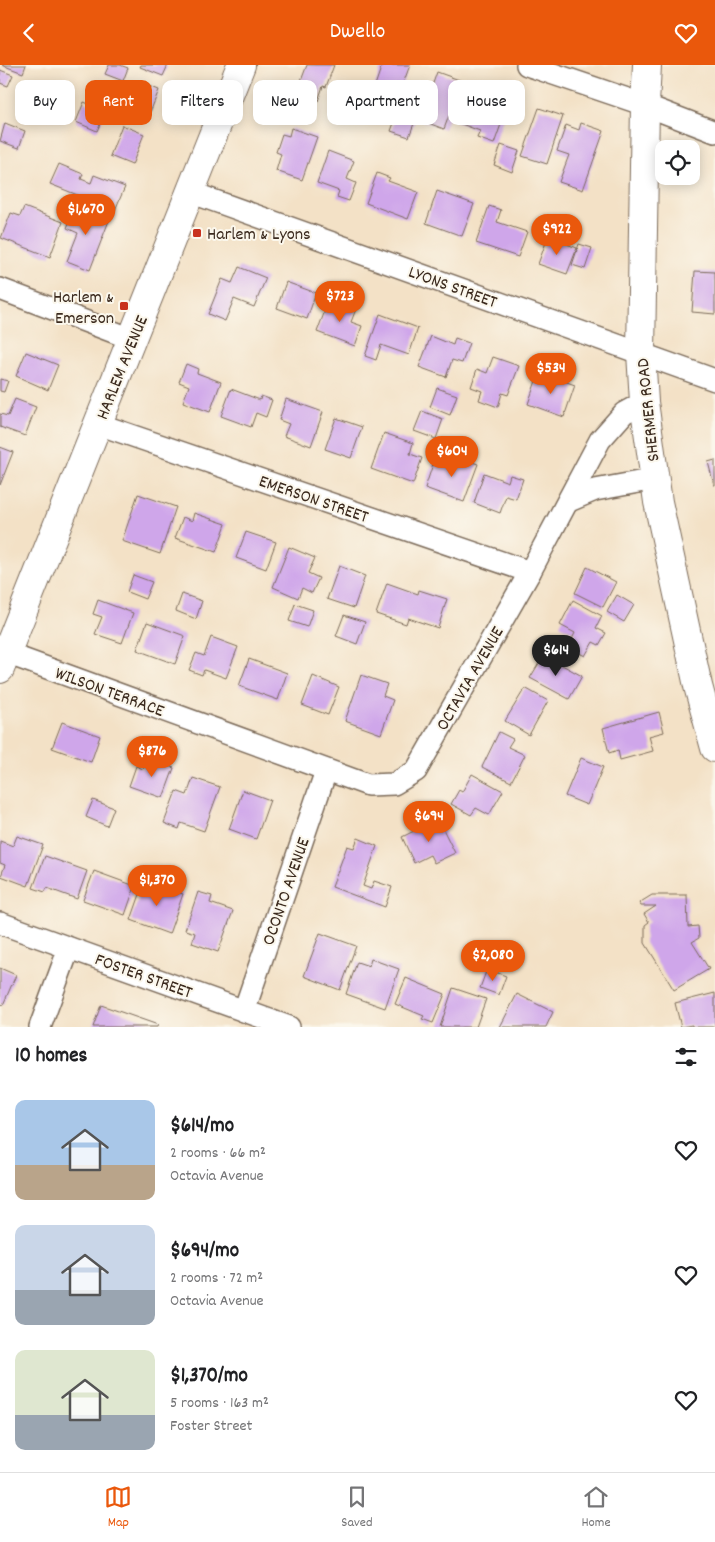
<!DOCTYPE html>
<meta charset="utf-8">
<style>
:root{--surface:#fff;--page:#f2f2f2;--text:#202124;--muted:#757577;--line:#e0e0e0;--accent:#ea580c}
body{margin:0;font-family:Dekko,sans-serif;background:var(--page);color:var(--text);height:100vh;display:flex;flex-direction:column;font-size:19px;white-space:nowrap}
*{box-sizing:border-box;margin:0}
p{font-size:16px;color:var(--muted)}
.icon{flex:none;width:28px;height:28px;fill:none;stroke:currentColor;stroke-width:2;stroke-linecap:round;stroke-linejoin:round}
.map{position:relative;height:962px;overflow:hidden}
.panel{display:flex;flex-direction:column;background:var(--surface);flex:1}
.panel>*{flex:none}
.banner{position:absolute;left:15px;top:15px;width:685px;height:45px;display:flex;gap:10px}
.controls{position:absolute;left:655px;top:75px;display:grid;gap:10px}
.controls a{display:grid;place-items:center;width:45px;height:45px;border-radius:10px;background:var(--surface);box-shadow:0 2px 12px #0003;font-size:25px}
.price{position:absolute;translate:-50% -42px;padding:0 11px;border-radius:18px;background:var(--accent);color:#fff;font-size:16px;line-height:32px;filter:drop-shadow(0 1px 2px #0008)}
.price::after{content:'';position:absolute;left:50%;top:30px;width:15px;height:11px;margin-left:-8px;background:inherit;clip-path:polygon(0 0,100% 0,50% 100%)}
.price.current{background:#222;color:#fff}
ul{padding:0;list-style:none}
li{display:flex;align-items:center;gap:15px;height:125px;padding:0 15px}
li span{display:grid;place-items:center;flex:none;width:140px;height:100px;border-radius:10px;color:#555}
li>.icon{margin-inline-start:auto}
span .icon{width:60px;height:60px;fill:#fffc;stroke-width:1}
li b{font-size:21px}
h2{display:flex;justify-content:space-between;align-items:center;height:60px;padding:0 15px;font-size:21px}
.tag{padding:0 18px;border-radius:10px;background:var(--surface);box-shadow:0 2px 12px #0003;font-size:18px;line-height:45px}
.tag.current{background:var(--accent);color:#fff}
header{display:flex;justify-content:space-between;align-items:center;height:65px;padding:0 15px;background:var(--accent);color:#fff;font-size:22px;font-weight:600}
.tabs{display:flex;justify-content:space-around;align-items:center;height:70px;border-top:1px solid var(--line);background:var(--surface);font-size:14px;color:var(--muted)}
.tabs a{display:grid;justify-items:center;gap:2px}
.tabs .current{color:var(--accent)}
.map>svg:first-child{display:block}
</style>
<header><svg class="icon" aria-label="back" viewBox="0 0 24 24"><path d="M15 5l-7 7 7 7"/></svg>Dwello<svg class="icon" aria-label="heart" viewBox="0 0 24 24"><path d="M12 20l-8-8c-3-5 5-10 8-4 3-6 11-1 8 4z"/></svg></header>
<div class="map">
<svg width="715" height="962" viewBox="0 0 715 962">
<rect width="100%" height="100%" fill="#fbf7ec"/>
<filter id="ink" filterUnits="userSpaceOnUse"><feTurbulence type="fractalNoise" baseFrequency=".02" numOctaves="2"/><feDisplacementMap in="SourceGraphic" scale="10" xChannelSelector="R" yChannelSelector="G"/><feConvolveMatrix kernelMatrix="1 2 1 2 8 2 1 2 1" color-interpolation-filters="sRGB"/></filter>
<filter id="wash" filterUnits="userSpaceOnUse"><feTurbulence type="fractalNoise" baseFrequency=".0096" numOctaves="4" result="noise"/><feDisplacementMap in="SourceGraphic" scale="20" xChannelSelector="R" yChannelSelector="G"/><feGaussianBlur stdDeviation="1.12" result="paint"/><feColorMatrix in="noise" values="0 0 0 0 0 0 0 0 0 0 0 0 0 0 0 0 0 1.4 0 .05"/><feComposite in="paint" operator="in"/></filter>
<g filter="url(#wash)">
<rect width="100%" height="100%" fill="#f3e1c6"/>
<g id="blocks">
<g fill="#cfa6ea">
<path d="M2 0H26L23 8Z"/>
<path d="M109 0H120L128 3 123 16 105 9Z"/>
<path d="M141 0H168L163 11 140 2Z"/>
<path d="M307 0H334L326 22 323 21 318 36 296 29Z"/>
<path d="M382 0H410L393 46 369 38Z"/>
<path d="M0 5 13 10 8 21 0 18Z"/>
<path d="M437 7 462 16 444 64 420 55Z"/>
<path d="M136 16 159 25 147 55 125 46Z"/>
<path d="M468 24 486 30 487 26 510 34 494 79 477 73 480 66 456 57Z"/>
<path d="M348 28 366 34 358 58 340 51Z"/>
<path d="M84 37 106 46 97 66 76 57Z"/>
<path d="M539 43 563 51 547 99 522 91Z"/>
<path d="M398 47 416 53 409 72 391 66Z"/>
<path d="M5 58 25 66 19 83 0 76Z"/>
<path d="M581 58 604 66 583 125 559 117 569 90 557 86 566 60 579 65Z"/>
<path d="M122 60 144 69 132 100 110 91Z"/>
<path d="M291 63 317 72 302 115 276 106 281 89 276 87 282 69 289 71Z"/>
<path d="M501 80 519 86 512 107 494 100Z"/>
<path d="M328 86 354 96 347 114 356 118 349 136 337 132 339 126 317 118Z"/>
<path d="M59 99 83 109 81 114 91 118 94 110 125 122 115 145 50 119Z"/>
<path d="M377 108 390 113 388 116 418 127 408 154 366 138Z"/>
<path d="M437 126 474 139 462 171 426 158Z"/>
<path d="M76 140 110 153 90 205 67 196 78 168 67 163Z"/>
<path d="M489 141 501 145 497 157 527 167 518 192 476 178Z"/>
<path d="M24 142 63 157 50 192 1 173 11 148 20 151Z"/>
<path d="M548 172 577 183 567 209 538 199Z"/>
<path d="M579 179 592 183 585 204 572 200Z"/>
<path d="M239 202 266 213 254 242 234 234 225 256 208 249 222 214 232 218Z"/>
<path d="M695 206 715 207V249L692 247Z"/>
<path d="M286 217 316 228 307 254 277 243Z"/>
<path d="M329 235 356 244 351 257 362 261 355 281 317 267Z"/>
<path d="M380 249 418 263 409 290 381 280 376 295 365 291Z"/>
<path d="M431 271 453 280 455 273 469 278 462 298 452 295 446 312 419 302Z"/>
<path d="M26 287 58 300 48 325 16 311Z"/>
<path d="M493 292 519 301 508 330 502 328 498 342 479 335 482 326 471 322 477 304 487 308Z"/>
<path d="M186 299 198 304 197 308 221 317 210 347 183 337 189 321 179 317Z"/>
<path d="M539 307 575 320 564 352 528 339Z"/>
<path d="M0 314 8 316 4 327 0 326Z"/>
<path d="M437 323 457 330 450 350 430 342Z"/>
<path d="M231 324 260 335 261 331 272 335 266 352 256 348 251 362 221 351Z"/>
<path d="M15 334 36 342 25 371 0 362V349L8 351Z"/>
<path d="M286 334 323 347 311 381 284 371 289 359 279 355Z"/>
<path d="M422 346 443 354 436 374 414 366Z"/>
<path d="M336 353 362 362 351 393 325 384Z"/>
<path d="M384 368 413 378 410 389 422 393 413 419 371 404Z"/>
<path d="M0 382 13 387 0 420Z"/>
<path d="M455 391 478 399 464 437 425 423 434 396 451 402Z"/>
<path d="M715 395V420H714L708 397Z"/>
<path d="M484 408 508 417 510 410 523 414 516 434 506 431 500 448 474 438Z"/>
<path d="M138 429 176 442 160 489 122 476Z"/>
<path d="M194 448 226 459 216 487 175 473 183 452 192 456Z"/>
<path d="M246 467 276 477 266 504 236 493Z"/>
<path d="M289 482 315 493 308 508 319 513 312 528 302 523 298 533 273 522Z"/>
<path d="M339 501 365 511 354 543 327 534Z"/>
<path d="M587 502 616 517 603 542 575 528Z"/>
<path d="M133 510 152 517 145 534 127 527Z"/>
<path d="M387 518 418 529 419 525 447 534 438 563 408 553 406 559 376 549Z"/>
<path d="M182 529 202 536 196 554 176 546Z"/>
<path d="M617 530 634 540 624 557 607 547Z"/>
<path d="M98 535 133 548 122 578 95 569 102 552 93 549Z"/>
<path d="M573 535 602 551 596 563 606 568 599 580 593 577 585 591 568 582 575 568 560 560Z"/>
<path d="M295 539 313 545 307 562 289 556Z"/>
<path d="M344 550 365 557 357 579 336 571Z"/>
<path d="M147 557 185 571 175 599 137 585Z"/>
<path d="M211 572 238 582 226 613 204 605 202 610 189 605 196 588 204 591Z"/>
<path d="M544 590 582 611 569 634 530 613Z"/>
<path d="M249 594 287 608 278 635 239 621Z"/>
<path d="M361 610 387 619 383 631 393 635 381 669 345 656Z"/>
<path d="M313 611 339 622 328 650 302 640Z"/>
<path d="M525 623 548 636 529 670 505 656Z"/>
<path d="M659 647 664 667 649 671 653 686 620 695 618 685 609 688 603 663Z"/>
<path d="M62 657 100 671 91 697 52 683Z"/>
<path d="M499 667 513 674 508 682 525 690 511 717 482 702Z"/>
<path d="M147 693 174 703 163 733 129 721 136 701 143 704Z"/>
<path d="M581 693 603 702 587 740 565 731Z"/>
<path d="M472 709 503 726 489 750 476 743 471 750 451 739 459 725 462 727Z"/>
<path d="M193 713 220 722 204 766 181 758 179 764 164 758 176 726 187 730Z"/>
<path d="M243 725 270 735 256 774 229 764Z"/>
<path d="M93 735 114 743 107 761 86 752Z"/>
<path d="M438 754 455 788 434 798 430 790 414 798 402 772Z"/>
<path d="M17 771 43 780 28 821 1 811 5 800 0 798V776L13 781Z"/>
<path d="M358 773 377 781 363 821 371 824 374 816 392 822 385 842 332 822 347 781 354 783Z"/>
<path d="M45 791 87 806 77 834 47 823 45 827 33 823Z"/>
<path d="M94 806 135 821 125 850 83 835Z"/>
<path d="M145 815 183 829 169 869 131 855Z"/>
<path d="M198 827 212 831 210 838 233 846 218 887 192 878 195 868 185 865Z"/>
<path d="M652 830H687L688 862 698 861 699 873 692 877 709 904 674 925 645 878V860L649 857 644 849 656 841H641L639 838Z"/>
<path d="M320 868 356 881 340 925 304 911Z"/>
<path d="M371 894 399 904 385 943 346 929 357 897 369 901Z"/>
<path d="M0 903 16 910 3 940 0 939Z"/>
<path d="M487 904 506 911 499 930 480 923Z"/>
<path d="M406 913 445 929 433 958 422 954 424 951 395 939Z"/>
<path d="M453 923 486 934 476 962H440Z"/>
<path d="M715 928V962H692V960L681 962 675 938Z"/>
<path d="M517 929 553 947 546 962H500Z"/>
<path d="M101 940 158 960 157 962H93Z"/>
</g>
</g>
</g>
<g filter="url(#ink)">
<use href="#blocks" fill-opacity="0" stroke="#7b6a59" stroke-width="1"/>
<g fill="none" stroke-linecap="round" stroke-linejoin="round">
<g stroke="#7b6a59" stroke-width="24">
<g id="street">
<path d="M527 0 645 40 715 67"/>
<path d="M190 127 715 315"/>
<path d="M0 224 132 274"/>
<path d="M98 359 530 507"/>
<path d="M569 436 595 425 655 414"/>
<path d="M6 588 368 720 394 719 416 706 530 507 600 375 624 348 644 337"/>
<path d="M0 858 289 962"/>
<path d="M244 946 326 706"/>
<path d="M40 962 69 883"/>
</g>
</g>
<g stroke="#7b6a59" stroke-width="30">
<g id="secondary">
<path d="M647 0 645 40 641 288 644 337 658 437 698 621 715 683"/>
<path d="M0 604 241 0"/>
</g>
</g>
<use href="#street" stroke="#fff" stroke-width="21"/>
<use href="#secondary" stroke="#fff" stroke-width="28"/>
</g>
</g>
<g fill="#c8321e" stroke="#fbf7ec" stroke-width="2">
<rect x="192" y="163" width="10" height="10" rx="2.5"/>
<rect x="119" y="236" width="10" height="10" rx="2.5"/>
</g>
<g text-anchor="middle" stroke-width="4" stroke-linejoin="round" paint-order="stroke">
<g font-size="18" fill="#3b2a1e" stroke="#fbf7ec" text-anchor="start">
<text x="207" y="174">Harlem &amp; Lyons</text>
<text x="114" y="237" text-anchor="end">Harlem &amp;<tspan x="114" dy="21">Emerson</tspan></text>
</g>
<g font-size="18" fill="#3b2a1e" stroke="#fbf7ec">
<text transform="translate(453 221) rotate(20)" y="6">LYONS STREET</text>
<text transform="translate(121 302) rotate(-68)" y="6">HARLEM AVENUE</text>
<text transform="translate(647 345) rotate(-96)" y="6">SHERMER ROAD</text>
<text transform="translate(314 433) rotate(19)" y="6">EMERSON STREET</text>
<text transform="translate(469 613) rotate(-60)" y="6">OCTAVIA AVENUE</text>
<text transform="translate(110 626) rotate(20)" y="6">WILSON TERRACE</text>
<text transform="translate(285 826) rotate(-71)" y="6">OCONTO AVENUE</text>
<text transform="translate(144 910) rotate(20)" y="6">FOSTER STREET</text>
</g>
</g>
</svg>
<div class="controls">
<a><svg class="icon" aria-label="locate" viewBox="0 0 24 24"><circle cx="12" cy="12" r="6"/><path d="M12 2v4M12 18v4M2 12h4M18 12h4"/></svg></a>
</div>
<b class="price" style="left:86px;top:171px">$1,670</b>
<b class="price" style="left:557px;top:191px">$922</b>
<b class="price" style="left:340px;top:258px">$723</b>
<b class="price" style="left:551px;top:330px">$534</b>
<b class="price" style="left:452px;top:413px">$604</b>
<b class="price current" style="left:556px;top:612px">$614</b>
<b class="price" style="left:152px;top:713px">$876</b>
<b class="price" style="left:429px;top:778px">$694</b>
<b class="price" style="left:157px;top:842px">$1,370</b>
<b class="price" style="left:493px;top:917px">$2,080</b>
<div class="banner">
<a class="tag">Buy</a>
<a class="tag current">Rent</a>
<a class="tag">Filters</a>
<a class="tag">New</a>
<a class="tag">Apartment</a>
<a class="tag">House</a>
</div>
</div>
<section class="panel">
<h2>10 homes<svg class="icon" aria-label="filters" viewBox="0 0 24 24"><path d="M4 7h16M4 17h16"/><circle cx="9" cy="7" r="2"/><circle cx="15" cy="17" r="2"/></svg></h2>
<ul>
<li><span style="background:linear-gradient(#a9c7e8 65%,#b9a48a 0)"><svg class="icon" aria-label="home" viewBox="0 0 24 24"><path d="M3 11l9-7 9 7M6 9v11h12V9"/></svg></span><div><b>$614/mo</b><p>2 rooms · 66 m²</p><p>Octavia Avenue</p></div><svg class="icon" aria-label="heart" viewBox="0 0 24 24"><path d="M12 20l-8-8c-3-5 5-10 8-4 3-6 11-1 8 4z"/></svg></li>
<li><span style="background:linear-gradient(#c9d6e8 65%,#9aa5b1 0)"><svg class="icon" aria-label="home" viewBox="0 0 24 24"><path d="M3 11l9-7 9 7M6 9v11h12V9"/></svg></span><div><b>$694/mo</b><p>2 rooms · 72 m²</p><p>Octavia Avenue</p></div><svg class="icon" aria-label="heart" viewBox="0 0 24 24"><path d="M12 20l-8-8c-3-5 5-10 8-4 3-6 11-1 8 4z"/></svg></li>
<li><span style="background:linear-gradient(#dfe7d0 65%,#9aa5b1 0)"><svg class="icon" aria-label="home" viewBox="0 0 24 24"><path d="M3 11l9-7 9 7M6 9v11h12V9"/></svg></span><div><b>$1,370/mo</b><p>5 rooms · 163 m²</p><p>Foster Street</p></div><svg class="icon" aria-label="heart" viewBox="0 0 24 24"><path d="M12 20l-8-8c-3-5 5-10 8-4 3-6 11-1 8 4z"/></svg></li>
</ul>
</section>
<nav class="tabs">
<a class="current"><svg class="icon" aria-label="map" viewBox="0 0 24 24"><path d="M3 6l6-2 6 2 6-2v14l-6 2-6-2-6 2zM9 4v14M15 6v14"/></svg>Map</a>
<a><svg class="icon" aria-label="saved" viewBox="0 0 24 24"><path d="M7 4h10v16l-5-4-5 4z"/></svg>Saved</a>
<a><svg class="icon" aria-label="home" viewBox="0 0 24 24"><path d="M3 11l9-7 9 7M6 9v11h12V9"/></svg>Home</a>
</nav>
